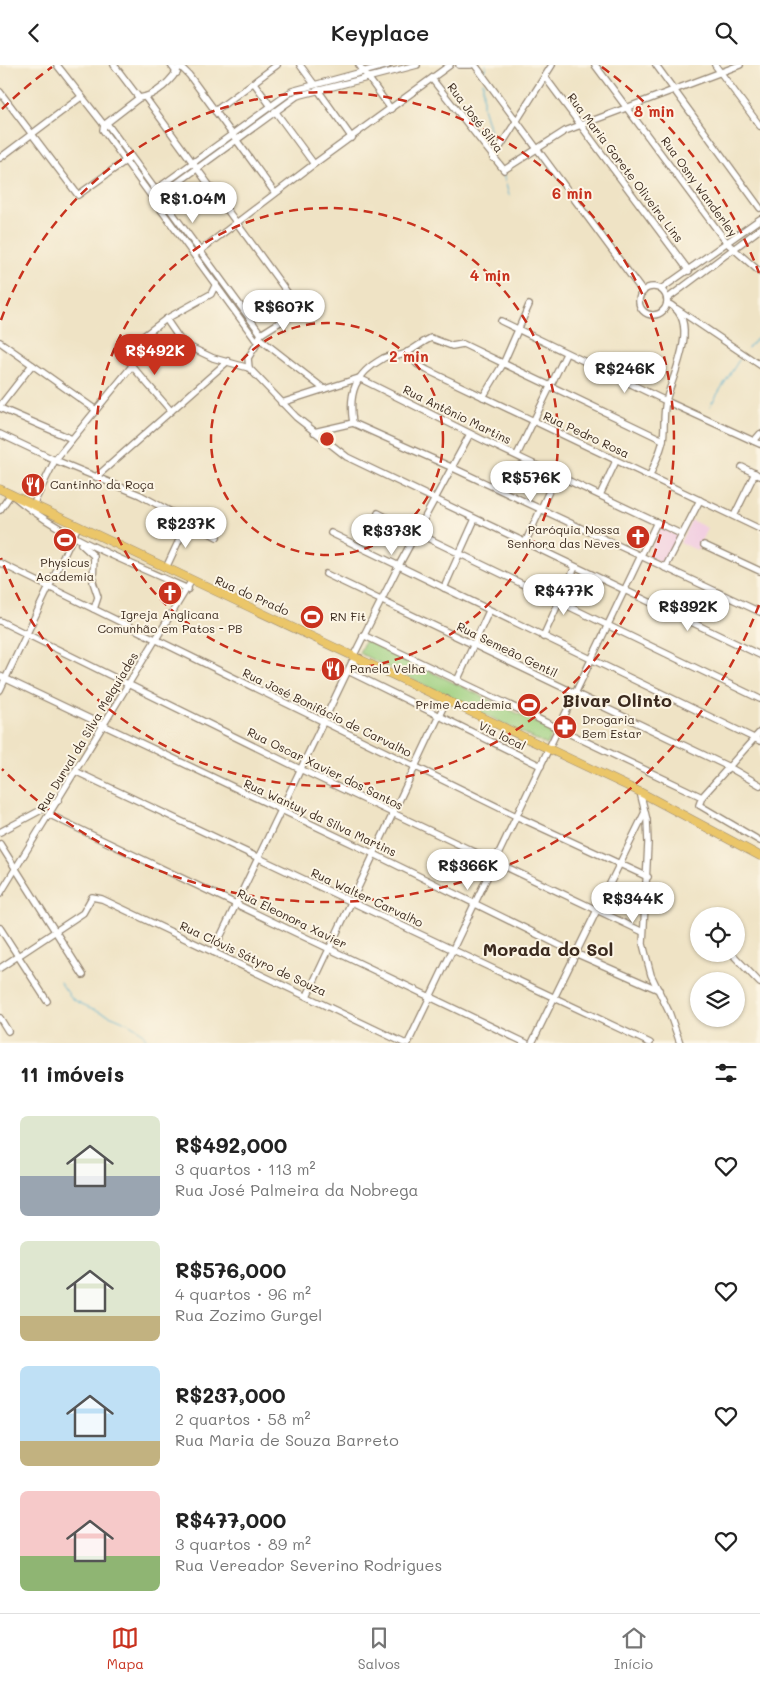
<!DOCTYPE html>
<html lang="pt">
<meta charset="utf-8">
<style>
:root{--surface:#fff;--page:#f6f6f6;--text:#222;--muted:#767676;--line:#e0e0e0;--accent:#c8321e}
body{margin:0;font-family:Mali,sans-serif;background:var(--page);color:var(--text);height:100vh;display:flex;flex-direction:column;font-size:19px;white-space:nowrap}
*{box-sizing:border-box;margin:0}
p{font-size:16px;color:var(--muted)}
.icon{flex:none;width:28px;height:28px;fill:none;stroke:currentColor;stroke-width:2;stroke-linecap:round;stroke-linejoin:round}
.map{position:relative;height:978px;overflow:hidden}
.sheet{display:flex;flex-direction:column;background:var(--surface);flex:1}
.sheet>*{flex:none}
.buttons{position:absolute;left:690px;top:842px;display:grid;gap:10px}
.buttons a{display:grid;place-items:center;width:55px;height:55px;border-radius:50%;background:var(--surface);box-shadow:0 1px 4px #0004;font-size:25px}
.price{position:absolute;translate:-50% -42px;padding:0 11px;border-radius:18px;background:#fff;color:#222;font-size:16px;line-height:32px;filter:drop-shadow(0 1px 2px #0008)}
.price::after{content:'';position:absolute;left:50%;top:30px;width:15px;height:11px;margin-left:-8px;background:inherit;clip-path:polygon(0 0,100% 0,50% 100%)}
.price.current{background:var(--accent);color:#fff}
ul{padding:0;list-style:none}
li{display:flex;align-items:center;gap:15px;height:125px;padding:0 20px}
li span{display:grid;place-items:center;flex:none;width:140px;height:100px;border-radius:8px;color:#555}
li>.icon{margin-inline-start:auto}
span .icon{width:60px;height:60px;fill:#fffc;stroke-width:1}
li b{font-size:21px}
h2{display:flex;justify-content:space-between;align-items:center;height:60px;padding:0 20px;font-size:21px}
header{display:flex;justify-content:space-between;align-items:center;height:65px;padding:0 20px;background:var(--surface);font-size:22px;font-weight:600}
.tab-bar{display:flex;justify-content:space-around;align-items:center;height:70px;border-top:1px solid var(--line);background:var(--surface);font-size:14px;color:var(--muted)}
.tab-bar a{display:grid;justify-items:center;gap:2px}
.tab-bar .current{color:var(--accent)}
.map>svg:first-child{display:block}
</style>
<header><svg class="icon" aria-label="back" viewBox="0 0 24 24"><path d="M15 5l-7 7 7 7"/></svg>Keyplace<svg class="icon" aria-label="search" viewBox="0 0 24 24"><circle cx="10" cy="10" r="6"/><path d="M15 15l6 6"/></svg></header>
<div class="map">
<svg width="760" height="978" viewBox="0 0 760 978">
<rect width="100%" height="100%" fill="#fcf5e5"/>
<filter id="ink" filterUnits="userSpaceOnUse"><feTurbulence type="fractalNoise" baseFrequency=".02" numOctaves="2"/><feDisplacementMap in="SourceGraphic" scale="10" xChannelSelector="R" yChannelSelector="G"/><feConvolveMatrix kernelMatrix="1 2 1 2 8 2 1 2 1" color-interpolation-filters="sRGB"/></filter>
<filter id="wash" filterUnits="userSpaceOnUse"><feTurbulence type="fractalNoise" baseFrequency=".0096" numOctaves="4" result="noise"/><feDisplacementMap in="SourceGraphic" scale="20" xChannelSelector="R" yChannelSelector="G"/><feGaussianBlur stdDeviation="1.12" result="paint"/><feColorMatrix in="noise" values="0 0 0 0 0 0 0 0 0 0 0 0 0 0 0 0 0 1.4 0 .05"/><feComposite in="paint" operator="in"/></filter>
<g filter="url(#wash)">
<rect width="100%" height="100%" fill="#efe3c5"/>
<g fill="#f2cfe1">
<path d="M691 455 707 463 697 485 680 478Z"/>
<path d="M661 462 678 471 665 500 647 491Z"/>
</g>
<path fill="#9dcf7f" stroke="#6c7c4e" d="M365 575 554 666 547 680 359 588Z"/>
<g fill="none" stroke-linecap="round" stroke-linejoin="round">
<g stroke="#52add0" stroke-width="1">
<path d="M484 7 486 0"/>
<path d="M483 17V42L492 73"/>
<path d="M503 109 509 130"/>
<path d="M748 283 760 270"/>
<path d="M710 341 739 295"/>
<path d="M60 917C64 922 68 929 72 933 89 947 146 956 147 978"/>
</g>
</g>
</g>
<g filter="url(#ink)">
<g fill="none" stroke-linecap="round" stroke-linejoin="round">
<g stroke="#958672" stroke-width="8">
<g id="minor">
<path d="M57 0 104 60H108L261 269"/>
<path d="M114 0 139 33"/>
<path d="M171 0 177 8"/>
<path d="M300 0 314 19"/>
<path d="M359 0 391 44"/>
<path d="M459 0H471"/>
<path d="M475 0 643 227"/>
<path d="M595 0 727 178 760 207"/>
<path d="M656 0 760 143"/>
<path d="M715 0 760 61"/>
<path d="M180 1 189 10 275 128"/>
<path d="M545 12 689 206"/>
<path d="M432 14 504 105 565 66 740 0"/>
<path d="M254 18 270 40"/>
<path d="M318 25 352 73"/>
<path d="M0 27 78 130 128 94"/>
<path d="M215 46 277 0"/>
<path d="M275 46 314 99"/>
<path d="M104 60 103 65 255 274 258 275 261 269 296 247 295 238 145 32"/>
<path d="M104 60 139 33C156 31 173 15 180 0"/>
<path d="M0 93 81 32"/>
<path d="M493 93 552 0"/>
<path d="M154 126 292 26 388 0"/>
<path d="M158 132 297 31 417 0"/>
<path d="M197 188 314 99 450 0"/>
<circle cx="653" cy="236" r="14"/>
<path d="M661 224 760 154"/>
<path d="M667 234 760 164"/>
<path d="M677 244 760 300"/>
<path d="M166 254 179 273 190 282 213 293 249 303 296 352 347 392 760 590"/>
<path d="M501 256 666 336 760 379"/>
<path d="M0 277 96 345"/>
<path d="M407 287 417 299 427 305 760 464"/>
<path d="M249 303 248 293 260 274 324 324"/>
<path d="M483 332 503 299 529 240"/>
<path d="M281 338 359 313 485 376 681 469"/>
<path d="M0 341 32 300"/>
<path d="M0 343 72 374"/>
<path d="M171 346 132 301 125 285 166 254 211 229 216 219"/>
<path d="M353 358 453 403 760 547"/>
<path d="M353 358C348 328 355 309 382 294 387 290 394 292 401 290 410 288 420 278 431 273L452 281 463 279 663 375"/>
<path d="M314 367 353 358"/>
<path d="M0 369 55 395 140 430 217 472"/>
<path d="M754 376 760 369"/>
<path d="M517 390 566 289"/>
<path d="M742 402 760 411"/>
<path d="M650 411C654 399 661 387 663 375 665 362 663 349 666 336 672 311 703 254 667 238"/>
<path d="M96 412 228 296"/>
<path d="M600 430 616 396"/>
<path d="M33 440 55 395 132 301"/>
<path d="M0 445 11 429C62 473 126 496 188 524"/>
<path d="M378 448 417 468 760 634"/>
<path d="M734 451 755 408"/>
<path d="M331 468 760 676"/>
<path d="M525 478 557 409"/>
<path d="M81 479 94 491 93 517 98 532 94 544"/>
<path d="M704 480 760 506"/>
<path d="M0 498 516 751 648 812"/>
<path d="M166 503 188 456"/>
<path d="M665 503 700 435"/>
<path d="M326 509 727 701 760 720"/>
<path d="M444 523 475 454"/>
<path d="M0 556 300 704 643 867"/>
<path d="M363 570 702 732"/>
<path d="M543 572 575 502"/>
<path d="M354 590 398 502 470 369"/>
<path d="M348 606 541 701"/>
<path d="M0 611 374 789 575 888 659 925"/>
<path d="M457 616 489 546"/>
<path d="M0 625 78 461"/>
<path d="M760 667 702 732 699 740 760 776"/>
<path d="M77 707 650 978"/>
<path d="M640 727 647 755 648 778 643 879 651 910 669 947 680 978"/>
<path d="M50 750 526 978"/>
<path d="M0 767 58 736"/>
<path d="M0 779 83 910"/>
<path d="M0 829 192 515"/>
<path d="M0 863 47 936"/>
<path d="M213 887 352 597 360 593"/>
<path d="M735 892 760 918"/>
<path d="M0 903 83 848 92 832 102 834 404 978"/>
<path d="M307 931 447 634"/>
<path d="M0 953 8 966"/>
<path d="M408 978 657 457"/>
<path d="M532 978 645 747"/>
</g>
</g>
<g stroke="#958672" stroke-width="9">
<path id="major" d="M0 424 640 727 760 791"/>
</g>
<use href="#minor" stroke="#fff" stroke-width="5.5"/>
<use href="#major" stroke="#ebc669" stroke-width="8"/>
</g>
</g>
<g fill="none" stroke="#c8321e" stroke-width="2.5" stroke-dasharray="9 6">
<circle cx="327" cy="374" r="116"/>
<circle cx="327" cy="374" r="231"/>
<path d="M1 255A347 347 0 1 1 1 493"/>
<path d="M759 540A463 463 0 0 1 2 704M2 44A463 463 0 0 1 52 2M602 2A463 463 0 0 1 759 208"/>
</g>
<defs>
<g id="restaurant-disc" transform="scale(1.25)"><circle r="9.5" fill="#c8321e" stroke="#fcf5e5"/><path d="M-5-6h1v4h1v-4h1v4h1v-4h1v5L-1.5 .5V6h-2V.5L-5-1ZM5-6V6H3V1.5H1.5Q1.5-4 5-6Z" fill="#fff"/></g>
<g id="church-disc" transform="scale(1.25)"><circle r="9.5" fill="#c8321e" stroke="#fcf5e5"/><path d="M-1.2-6h2.4v3.5h3.3v2.4h-3.3V6h-2.4V-.1h-3.3v-2.4h3.3Z" fill="#fff"/></g>
<g id="stadium-disc" transform="scale(1.25)"><circle r="9.5" fill="#c8321e" stroke="#fcf5e5"/><path d="M0-5a6.5 5 0 1 0 0 10a6.5 5 0 1 0 0-10ZM-3.5-1.8h7v3.6h-7Z" fill="#fff"/></g>
<g id="pharmacy-disc" transform="scale(1.25)"><circle r="9.5" fill="#c8321e" stroke="#fcf5e5"/><path d="M-2-6h4v4h4v4h-4v4h-4v-4h-4v-4h4Z" fill="#fff"/></g>
</defs>
<g fill-rule="evenodd">
<use href="#restaurant-disc" x="33" y="420"/>
<use href="#church-disc" x="638" y="472"/>
<use href="#stadium-disc" x="65" y="475"/>
<use href="#church-disc" x="170" y="528"/>
<use href="#stadium-disc" x="312" y="552"/>
<use href="#restaurant-disc" x="333" y="604"/>
<use href="#stadium-disc" x="529" y="640"/>
<use href="#pharmacy-disc" x="565" y="662"/>
</g>
<g text-anchor="middle" stroke-width="4" stroke-linejoin="round" paint-order="stroke">
<g font-size="12" fill="#3b2a1e" stroke="#fcf5e5">
<text transform="translate(475 53) rotate(53)" y="4">Rua José Silva</text>
<text transform="translate(625 103) rotate(53)" y="4">Rua Maria Gorete Oliveira Lins</text>
<text transform="translate(699 122) rotate(54)" y="4">Rua Osny Wanderley</text>
<text transform="translate(457 350) rotate(26)" y="4">Rua Antônio Martins</text>
<text transform="translate(586 370) rotate(25)" y="4">Rua Pedro Rosa</text>
<text transform="translate(252 531) rotate(24)" y="4">Rua do Prado</text>
<text transform="translate(507 585) rotate(26)" y="4">Rua Semeão Gentil</text>
<text transform="translate(327 648) rotate(26)" y="4">Rua José Bonifácio de Carvalho</text>
<text transform="translate(88 667) rotate(-59)" y="4">Rua Durval da Silva Melquíades</text>
<text transform="translate(502 671) rotate(26)" y="4">Via local</text>
<text transform="translate(325 704) rotate(26)" y="4">Rua Oscar Xavier dos Santos</text>
<text transform="translate(320 753) rotate(25)" y="4">Rua Wantuy da Silva Martins</text>
<text transform="translate(367 833) rotate(25)" y="4">Rua Walter Carvalho</text>
<text transform="translate(292 854) rotate(26)" y="4">Rua Eleonora Xavier</text>
<text transform="translate(253 894) rotate(25)" y="4">Rua Clóvis Sátyro de Souza</text>
</g>
<g font-size="12" fill="#3b2a1e" stroke="#fcf5e5" text-anchor="start">
<text x="50" y="424">Cantinho da Roça</text>
<text x="620" y="469" text-anchor="end">Paróquia Nossa<tspan x="620" dy="14">Senhora das Neves</tspan></text>
<text x="65" y="502" text-anchor="middle">Physicus<tspan x="65" dy="14">Academia</tspan></text>
<text x="170" y="554" text-anchor="middle">Igreja Anglicana<tspan x="170" dy="14">Comunhão em Patos - PB</tspan></text>
<text x="330" y="556">RN Fit</text>
<text x="350" y="608">Panela Velha</text>
<text x="512" y="644" text-anchor="end">Prime Academia</text>
<text x="582" y="659">Drogaria<tspan x="582" dy="14">Bem Estar</tspan></text>
</g>
<g font-size="18" font-weight="bold" fill="#3b2a1e" stroke="#fcf5e5">
<text x="617" y="642">Bivar Olinto</text>
<text x="548" y="891">Morada do Sol</text>
</g>
</g>
<circle cx="327" cy="374" r="8" fill="#c8321e" stroke="#fcf5e5" stroke-width="2.5"/>
<g font-size="15" text-anchor="middle" font-weight="bold" fill="#c8321e" stroke="#fcf5e5" stroke-width="4" stroke-linejoin="round" paint-order="stroke">
<text x="654" y="52">8 min</text>
<text x="572" y="134">6 min</text>
<text x="490" y="216">4 min</text>
<text x="409" y="297">2 min</text>
</g>
</svg>
<div class="buttons">
<a><svg class="icon" aria-label="locate" viewBox="0 0 24 24"><circle cx="12" cy="12" r="6"/><path d="M12 2v4M12 18v4M2 12h4M18 12h4"/></svg></a>
<a><svg class="icon" aria-label="layers" viewBox="0 0 24 24"><path d="M12 4l9 5-9 5-9-5zM3 14l9 5 9-5"/></svg></a>
</div>
<b class="price" style="left:193px;top:159px">R$1.04M</b>
<b class="price" style="left:284px;top:267px">R$607K</b>
<b class="price current" style="left:155px;top:311px">R$492K</b>
<b class="price" style="left:625px;top:329px">R$246K</b>
<b class="price" style="left:531px;top:438px">R$576K</b>
<b class="price" style="left:186px;top:484px">R$237K</b>
<b class="price" style="left:392px;top:491px">R$373K</b>
<b class="price" style="left:564px;top:551px">R$477K</b>
<b class="price" style="left:688px;top:567px">R$392K</b>
<b class="price" style="left:468px;top:826px">R$366K</b>
<b class="price" style="left:633px;top:859px">R$344K</b>
</div>
<section class="sheet">
<h2>11 imóveis<svg class="icon" aria-label="filters" viewBox="0 0 24 24"><path d="M4 7h16M4 17h16"/><circle cx="9" cy="7" r="2"/><circle cx="15" cy="17" r="2"/></svg></h2>
<ul>
<li><span style="background:linear-gradient(#dfe7d0 60%,#9aa5b1 0)"><svg class="icon" aria-label="home" viewBox="0 0 24 24"><path d="M3 11l9-7 9 7M6 9v11h12V9"/></svg></span><div><b>R$492,000</b><p>3 quartos · 113 m²</p><p>Rua José Palmeira da Nobrega</p></div><svg class="icon" aria-label="heart" viewBox="0 0 24 24"><path d="M12 20l-8-8c-3-5 5-10 8-4 3-6 11-1 8 4z"/></svg></li>
<li><span style="background:linear-gradient(#dfe7d0 75%,#c2b280 0)"><svg class="icon" aria-label="home" viewBox="0 0 24 24"><path d="M3 11l9-7 9 7M6 9v11h12V9"/></svg></span><div><b>R$576,000</b><p>4 quartos · 96 m²</p><p>Rua Zozimo Gurgel</p></div><svg class="icon" aria-label="heart" viewBox="0 0 24 24"><path d="M12 20l-8-8c-3-5 5-10 8-4 3-6 11-1 8 4z"/></svg></li>
<li><span style="background:linear-gradient(#bfe0f5 75%,#c2b280 0)"><svg class="icon" aria-label="home" viewBox="0 0 24 24"><path d="M3 11l9-7 9 7M6 9v11h12V9"/></svg></span><div><b>R$237,000</b><p>2 quartos · 58 m²</p><p>Rua Maria de Souza Barreto</p></div><svg class="icon" aria-label="heart" viewBox="0 0 24 24"><path d="M12 20l-8-8c-3-5 5-10 8-4 3-6 11-1 8 4z"/></svg></li>
<li><span style="background:linear-gradient(#f6c9c9 65%,#8fb573 0)"><svg class="icon" aria-label="home" viewBox="0 0 24 24"><path d="M3 11l9-7 9 7M6 9v11h12V9"/></svg></span><div><b>R$477,000</b><p>3 quartos · 89 m²</p><p>Rua Vereador Severino Rodrigues</p></div><svg class="icon" aria-label="heart" viewBox="0 0 24 24"><path d="M12 20l-8-8c-3-5 5-10 8-4 3-6 11-1 8 4z"/></svg></li>
</ul>
</section>
<nav class="tab-bar">
<a class="current"><svg class="icon" aria-label="map" viewBox="0 0 24 24"><path d="M3 6l6-2 6 2 6-2v14l-6 2-6-2-6 2zM9 4v14M15 6v14"/></svg>Mapa</a>
<a><svg class="icon" aria-label="saved" viewBox="0 0 24 24"><path d="M7 4h10v16l-5-4-5 4z"/></svg>Salvos</a>
<a><svg class="icon" aria-label="home" viewBox="0 0 24 24"><path d="M3 11l9-7 9 7M6 9v11h12V9"/></svg>Início</a>
</nav>
